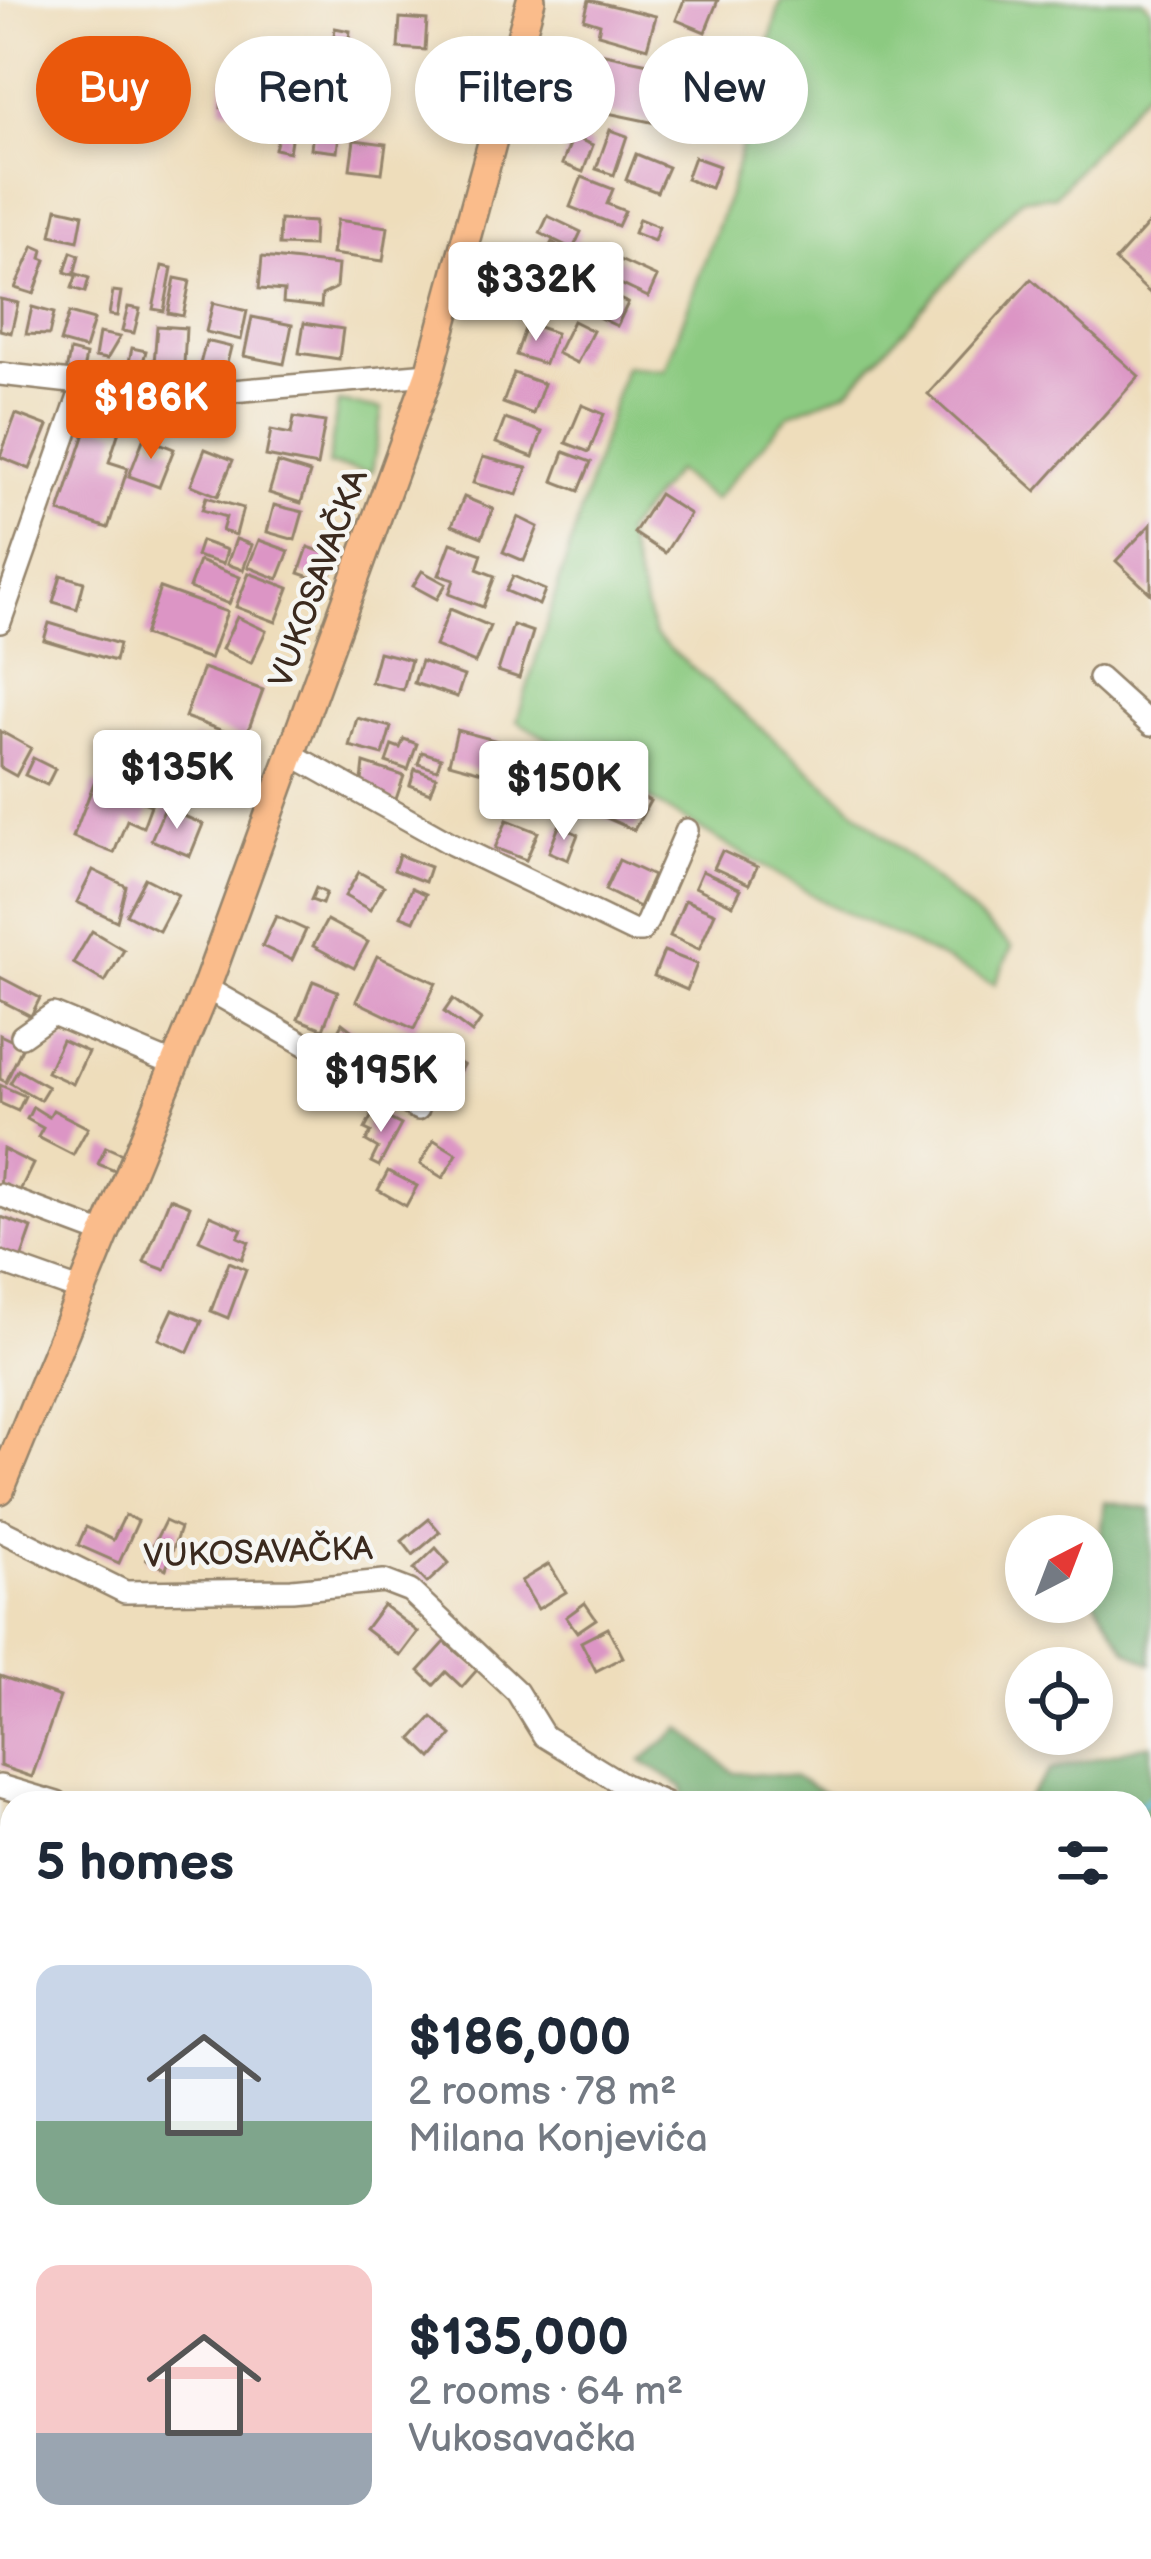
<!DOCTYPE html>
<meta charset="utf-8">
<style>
:root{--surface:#fff;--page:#f2f2f3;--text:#1f2937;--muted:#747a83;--accent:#ea580c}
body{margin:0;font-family:"Balsamiq Sans",sans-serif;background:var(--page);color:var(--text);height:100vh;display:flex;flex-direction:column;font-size:45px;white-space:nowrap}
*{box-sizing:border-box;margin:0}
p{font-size:39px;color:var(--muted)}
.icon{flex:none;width:66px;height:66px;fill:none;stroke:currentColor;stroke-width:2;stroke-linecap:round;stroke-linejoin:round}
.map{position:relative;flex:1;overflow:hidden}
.drawer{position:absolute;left:0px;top:1791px;width:1152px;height:768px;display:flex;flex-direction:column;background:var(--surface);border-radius:36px 36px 0 0;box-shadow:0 6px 18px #0003}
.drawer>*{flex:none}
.top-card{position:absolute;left:36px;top:36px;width:1080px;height:108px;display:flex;gap:24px}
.needle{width:78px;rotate:42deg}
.tools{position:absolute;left:1005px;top:1515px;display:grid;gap:24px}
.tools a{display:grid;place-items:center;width:108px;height:108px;border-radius:50%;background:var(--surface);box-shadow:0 6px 18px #0003;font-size:60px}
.price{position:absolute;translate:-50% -102px;padding:0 27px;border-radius:12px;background:#fff;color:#222;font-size:39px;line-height:78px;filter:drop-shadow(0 3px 6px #0008)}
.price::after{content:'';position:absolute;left:50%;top:72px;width:36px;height:27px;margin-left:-18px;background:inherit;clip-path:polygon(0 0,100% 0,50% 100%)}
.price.active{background:var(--accent);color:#fff}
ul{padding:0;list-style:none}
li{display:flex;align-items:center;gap:36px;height:300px;padding:0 36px}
li span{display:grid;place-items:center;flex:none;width:336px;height:240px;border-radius:24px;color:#555}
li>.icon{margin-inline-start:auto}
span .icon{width:144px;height:144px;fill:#fffc;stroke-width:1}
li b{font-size:51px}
h2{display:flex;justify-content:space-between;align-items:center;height:144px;padding:0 36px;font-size:51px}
.chip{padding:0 42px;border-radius:54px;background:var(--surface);box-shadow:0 6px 18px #0003;font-size:42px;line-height:108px}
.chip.active{background:var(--accent);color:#fff}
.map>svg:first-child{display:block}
</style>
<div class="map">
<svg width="1151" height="2559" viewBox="0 0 1151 2559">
<rect width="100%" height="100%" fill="#f6f6f2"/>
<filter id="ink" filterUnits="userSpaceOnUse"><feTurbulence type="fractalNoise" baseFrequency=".00833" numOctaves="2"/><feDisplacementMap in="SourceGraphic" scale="24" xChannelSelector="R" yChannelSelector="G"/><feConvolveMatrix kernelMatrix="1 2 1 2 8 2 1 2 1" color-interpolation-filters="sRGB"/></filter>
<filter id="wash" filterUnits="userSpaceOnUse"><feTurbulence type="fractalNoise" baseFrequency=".004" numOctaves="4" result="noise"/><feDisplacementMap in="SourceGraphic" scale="48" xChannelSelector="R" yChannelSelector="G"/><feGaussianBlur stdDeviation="2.7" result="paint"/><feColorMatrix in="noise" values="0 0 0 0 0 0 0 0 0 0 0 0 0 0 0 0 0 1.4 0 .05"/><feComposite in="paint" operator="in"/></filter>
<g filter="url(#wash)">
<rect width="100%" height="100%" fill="#edb"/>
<g fill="#8cca81" stroke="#647a50" stroke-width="3">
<path d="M781 0H1143L1151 9V84L1055 196 1022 198 848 391 790 414 714 500 675 471 624 533 654 635 1012 947 995 984 826 903 517 721 625 366 665 370 729 194Z"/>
<path d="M338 402 382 409 372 472 328 465Z"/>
</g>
<g fill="#71ae6f" stroke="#566c46" stroke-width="3">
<path d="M1105 1502 1151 1509V1664L1127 1650 1093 1598Z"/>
<path d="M681 1728 734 1773 793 1776 841 1803H684L683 1787 641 1761Z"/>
<path d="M1151 1744V2174L1140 2181V1803H1024L1050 1770Z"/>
<path d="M394 2547H494L470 2559H400Z"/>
</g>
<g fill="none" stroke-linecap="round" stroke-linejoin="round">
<g stroke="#57b8d6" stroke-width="6">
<path d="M1140 1805 1151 1798"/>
<path d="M414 2547 420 2559"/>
</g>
</g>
<g id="blocks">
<g fill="#dc95c5">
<path d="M589 0 656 16 647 48 598 34 600 24 584 19Z"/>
<path d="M684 0H718L705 32 676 20Z"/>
<path d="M400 18 427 20 425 50 398 48Z"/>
<path d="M335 28 350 31 347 52 332 50Z"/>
<path d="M590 51 677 69 665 125 579 107Z"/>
<path d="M224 77 249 79 246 110 221 108Z"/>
<path d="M330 80 372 86 368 116 326 111Z"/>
<path d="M291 87 319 91 315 117 295 114 289 152 275 149Z"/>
<path d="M314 121 340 124 337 152 311 149Z"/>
<path d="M610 130 627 136 614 175 596 169Z"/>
<path d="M573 137 593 145 583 172 562 164Z"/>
<path d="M354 140 386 144 382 173 350 169Z"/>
<path d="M636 154 668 167 657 192 626 180Z"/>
<path d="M694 157 719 166 711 188 686 179Z"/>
<path d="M582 177 613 189 607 204 625 211 618 226 570 207Z"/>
<path d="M57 208 83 214 78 241 51 235Z"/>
<path d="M548 216 581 232 573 249 540 233Z"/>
<path d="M639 219 659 227 654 241 634 233Z"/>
<path d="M280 220 314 222 313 246 279 245Z"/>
<path d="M337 220 388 227 383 261 332 254Z"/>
<path d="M1151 221V294L1115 261Z"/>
<path d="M552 242 586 263 573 290 547 277 556 258 546 254Z"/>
<path d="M34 246 43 250 41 258 46 260 34 294 15 288Z"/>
<path d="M71 252 79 255 74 275 65 272Z"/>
<path d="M602 252 657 277 648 297 593 271Z"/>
<path d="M262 257 338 265 336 288 322 295 321 307 283 303 284 291 259 289Z"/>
<path d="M162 266 172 268 164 311 153 309Z"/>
<path d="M77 274 89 278 85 292 72 288Z"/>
<path d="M532 276 565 291 556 310 524 295Z"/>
<path d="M175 278 190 281 183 316 168 313Z"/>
<path d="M1031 279 1139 376 1036 491 928 394Z"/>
<path d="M113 291 121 292 117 316 109 315Z"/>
<path d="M606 293 628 303 617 326 596 316Z"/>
<path d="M0 299 18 303 11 333 0 330Z"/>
<path d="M213 303 247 311 241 340 206 332Z"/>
<path d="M32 307 54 313 49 335 26 334Z"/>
<path d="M128 307 140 309 134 333 122 331Z"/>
<path d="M69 313 94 320 85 349 60 342Z"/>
<path d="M252 317 292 325 284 364 244 356Z"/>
<path d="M573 321 593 331 577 363 557 353Z"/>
<path d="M304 323 343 329 339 359 299 353Z"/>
<path d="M527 323 556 333 545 364 516 355Z"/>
<path d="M157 326 186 328 184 364 154 363Z"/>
<path d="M99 333 120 337 107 359 95 357Z"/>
<path d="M206 341 231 347 223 379 198 372Z"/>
<path d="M132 348 146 351 139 378 126 375Z"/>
<path d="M70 351 86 355 81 382 65 378Z"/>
<path d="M514 373 544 384 533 414 503 403Z"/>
<path d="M582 405 604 414 589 452 566 443Z"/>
<path d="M16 414 48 426 30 469 0 457Z"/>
<path d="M294 417 325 422 317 466 266 456 271 430 291 434Z"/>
<path d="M505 419 542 432 533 457 496 443Z"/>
<path d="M89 421 119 431 109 462 128 468 108 528 59 512Z"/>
<path d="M144 437 174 449 159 487 129 476Z"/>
<path d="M205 449 233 460 218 496 191 485Z"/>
<path d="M564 452 591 462 579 491 553 481Z"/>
<path d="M483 457 527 468 517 495 473 483Z"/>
<path d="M278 463 310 473 301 503 269 493Z"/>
<path d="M659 494 690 514 665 553 634 533Z"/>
<path d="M206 497 243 508 236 535 222 531 226 517 202 510Z"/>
<path d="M464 497 493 509 482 537 452 525Z"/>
<path d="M274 505 303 512 295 540 267 532Z"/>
<path d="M518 517 538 527 524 561 503 552Z"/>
<path d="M1151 524V594L1116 561Z"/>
<path d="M236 539 252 545 243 570 227 564Z"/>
<path d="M259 540 289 551 278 579 248 567Z"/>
<path d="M201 541 227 550 223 564 196 556Z"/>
<path d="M451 543 482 554 477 569 495 576 483 607 449 594 454 580 439 575Z"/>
<path d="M308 547 337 557 328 583 299 573Z"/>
<path d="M199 561 240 577 229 604 189 588Z"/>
<path d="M422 571 446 584 437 599 413 586Z"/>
<path d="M249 573 289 588 276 622 236 607Z"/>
<path d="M61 575 84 582 77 609 53 602Z"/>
<path d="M513 576 545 590 539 605 506 591Z"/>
<path d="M160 588 227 612 210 659 144 635Z"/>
<path d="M450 609 490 626 475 663 435 646Z"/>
<path d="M237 617 266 631 251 663 222 649Z"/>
<path d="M49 623 119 644 115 661 44 640Z"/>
<path d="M513 625 533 632 519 678 498 671Z"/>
<path d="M379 652 411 660 403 690 371 682Z"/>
<path d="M421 661 464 676 457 697 414 683Z"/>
<path d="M203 668 263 690 245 739 185 717Z"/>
<path d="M357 718 391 727 383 755 349 746Z"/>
<path d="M457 730 498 741 489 774 449 763Z"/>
<path d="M0 731 31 748 16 776 0 767Z"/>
<path d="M194 739 221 749 205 791 177 781Z"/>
<path d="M404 739 417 744 408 770 386 762 392 745 400 748Z"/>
<path d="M422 752 441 758 437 770 418 764Z"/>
<path d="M33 758 55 769 47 785 25 775Z"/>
<path d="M145 758 172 768 167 783 140 774Z"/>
<path d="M364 763 404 776 395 802 361 790Z"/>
<path d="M415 769 436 777 430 793 410 785Z"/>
<path d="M600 773 650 801 634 830 573 803 583 785 591 790Z"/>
<path d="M94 783 151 805 143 827 127 820 114 853 73 837Z"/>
<path d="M165 808 203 824 190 856 151 840Z"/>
<path d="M507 820 538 832 526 860 495 848Z"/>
<path d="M559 826 578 834 568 860 549 852Z"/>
<path d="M722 851 757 867 749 884 714 868Z"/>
<path d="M399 855 430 867 425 882 394 870Z"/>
<path d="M619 860 653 876 639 907 605 890Z"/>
<path d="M93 870 126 886 117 921 77 902Z"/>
<path d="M702 871 741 889 733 905 695 887Z"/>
<path d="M359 872 384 886 370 910 345 896Z"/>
<path d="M145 878 178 895 159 931 126 914Z"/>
<path d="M316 888 326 893 322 904 311 900Z"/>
<path d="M412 888 426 894 414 921 401 916Z"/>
<path d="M685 900 715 913 699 949 670 936Z"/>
<path d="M276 916 306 930 292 960 262 946Z"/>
<path d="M327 920 368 942 354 968 313 946Z"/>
<path d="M92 931 124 950 105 982 73 963Z"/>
<path d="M664 951 697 964 687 990 654 976Z"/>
<path d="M377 956 436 983 414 1029 356 1001Z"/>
<path d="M0 977 40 998 31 1016 0 1000Z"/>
<path d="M313 981 338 991 323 1029 298 1019Z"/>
<path d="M453 999 481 1020 472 1033 444 1012Z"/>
<path d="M342 1023 369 1044 362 1058 332 1042Z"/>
<path d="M0 1035 23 1046 6 1082 0 1079Z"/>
<path d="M62 1040 88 1052 73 1084 47 1072Z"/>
<path d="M429 1045 463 1065 450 1088 416 1069Z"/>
<path d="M18 1070 48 1087 40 1100 10 1083Z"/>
<path d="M0 1085 25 1096 18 1111 0 1103Z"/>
<path d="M33 1107 49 1117 53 1110 88 1128 73 1155 38 1137 43 1128 27 1119Z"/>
<path d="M374 1111 401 1125 379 1166 371 1162 378 1148 366 1141 371 1132 365 1129Z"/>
<path d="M434 1140 457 1154 443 1178 420 1164Z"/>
<path d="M106 1147 122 1154 115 1171 98 1164Z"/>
<path d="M3 1149 33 1164 17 1197 0 1188Z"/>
<path d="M388 1171 417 1186 406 1206 378 1190Z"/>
<path d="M170 1198 190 1206 165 1270 144 1262Z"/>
<path d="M210 1215 242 1229 238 1237 249 1242 242 1259 199 1240Z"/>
<path d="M1 1217 32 1228 20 1262 0 1255Z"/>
<path d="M229 1262 246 1269 228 1318 211 1311Z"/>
<path d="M173 1309 202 1321 188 1352 159 1339Z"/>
<path d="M125 1515 138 1521 119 1563 78 1545 86 1527 113 1540Z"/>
<path d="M429 1519 440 1532 413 1555 402 1541Z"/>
<path d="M165 1521 180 1528 166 1569 146 1559Z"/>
<path d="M436 1548 449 1563 427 1583 414 1569Z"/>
<path d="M549 1564 566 1592 538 1609 521 1581Z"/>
<path d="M585 1603 596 1619 577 1632 566 1617Z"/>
<path d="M383 1605 418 1632 400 1656 365 1629Z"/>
<path d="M608 1628 623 1657 596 1671 581 1642Z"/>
<path d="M445 1642 477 1670 462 1687 446 1672 434 1685 419 1671Z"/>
<path d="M0 1676 60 1697 32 1777 0 1766Z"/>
<path d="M432 1717 452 1735 432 1758 412 1739Z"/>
<path d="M12 1861V1897L0 1891Z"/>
<path d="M0 2290 12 2297 0 2326Z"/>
<path d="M4 2538 12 2547 38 2559H0Z"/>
</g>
</g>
</g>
<g filter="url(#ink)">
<use href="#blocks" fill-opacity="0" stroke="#94846c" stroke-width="3"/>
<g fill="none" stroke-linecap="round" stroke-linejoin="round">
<g stroke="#94846c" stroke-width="26">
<g id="minor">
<path d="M0 374 186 395 429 374"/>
<path d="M0 622 82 388"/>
<path d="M1099 678 1151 725"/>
<path d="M291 754 452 844 632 931H641L647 922 687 830"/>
<path d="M206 988 418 1109"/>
<path d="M22 1036 53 1014 175 1065"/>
<path d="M0 1195 107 1235"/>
<path d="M0 1262 85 1292"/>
<path d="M0 1530 125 1592 292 1590 384 1581 410 1591 517 1692 544 1736 624 1785 665 1803"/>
<path d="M0 1786 57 1803"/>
<path d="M1140 2295 1151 2289"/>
<path d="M0 2355 12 2360"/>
<path d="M0 2450 12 2457"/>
<path d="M970 2559V2547"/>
</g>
</g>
<g stroke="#94846c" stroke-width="32">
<path id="major" d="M0 1490 206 988 429 374 531 0"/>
</g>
<use href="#minor" stroke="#fff" stroke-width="21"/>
<use href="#major" stroke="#fabc8b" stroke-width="27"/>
</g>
</g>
<g text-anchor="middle" stroke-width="9" stroke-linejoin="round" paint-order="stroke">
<g font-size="33" fill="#3b2a1e" stroke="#f6f6f2">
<text transform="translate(317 578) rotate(-70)" y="12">VUKOSAVAČKA</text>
<text transform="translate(258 1551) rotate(-2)" y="12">VUKOSAVAČKA</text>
</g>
</g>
</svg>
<div class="tools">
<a><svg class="needle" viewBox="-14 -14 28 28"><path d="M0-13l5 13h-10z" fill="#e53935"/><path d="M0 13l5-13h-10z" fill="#747a83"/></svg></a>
<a><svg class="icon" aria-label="locate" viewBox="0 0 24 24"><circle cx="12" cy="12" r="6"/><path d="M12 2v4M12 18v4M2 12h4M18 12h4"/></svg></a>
</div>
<b class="price" style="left:536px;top:344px">$332K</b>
<b class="price active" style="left:151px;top:462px">$186K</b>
<b class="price" style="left:177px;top:832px">$135K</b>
<b class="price" style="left:564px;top:843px">$150K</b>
<b class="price" style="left:381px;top:1135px">$195K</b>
<div class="top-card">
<a class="chip active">Buy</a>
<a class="chip">Rent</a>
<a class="chip">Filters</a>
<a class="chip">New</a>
</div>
<section class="drawer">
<h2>5 homes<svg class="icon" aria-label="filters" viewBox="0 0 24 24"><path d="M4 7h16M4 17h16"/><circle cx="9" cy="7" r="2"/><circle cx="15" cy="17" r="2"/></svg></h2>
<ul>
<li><span style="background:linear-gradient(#c9d6e8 65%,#7fa58c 0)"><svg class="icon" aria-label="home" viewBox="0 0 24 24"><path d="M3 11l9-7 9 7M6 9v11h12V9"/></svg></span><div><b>$186,000</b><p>2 rooms · 78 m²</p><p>Milana Konjevića</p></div></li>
<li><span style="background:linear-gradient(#f6c9c9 70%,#9aa5b1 0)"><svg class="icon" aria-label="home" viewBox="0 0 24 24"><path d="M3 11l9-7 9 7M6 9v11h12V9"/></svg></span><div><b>$135,000</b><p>2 rooms · 64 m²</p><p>Vukosavačka</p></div></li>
</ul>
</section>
</div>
